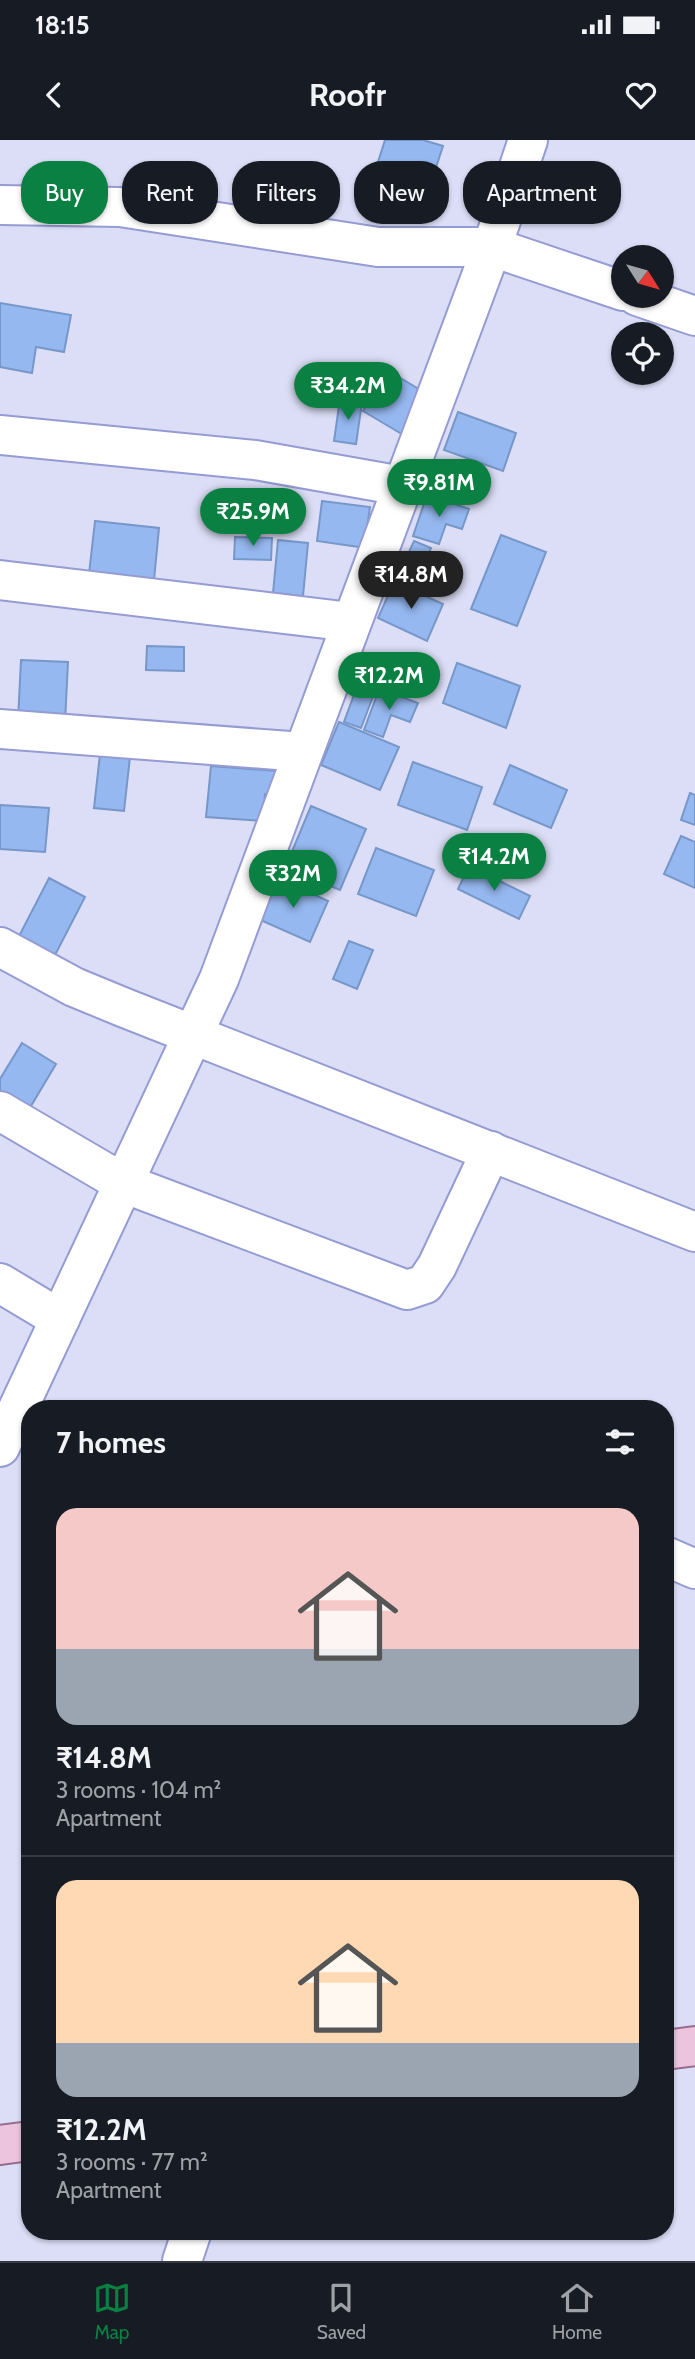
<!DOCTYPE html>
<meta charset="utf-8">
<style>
:root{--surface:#171b24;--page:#242831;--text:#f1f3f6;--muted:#9ea1a6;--line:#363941;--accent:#0b8043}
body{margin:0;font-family:Cabin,sans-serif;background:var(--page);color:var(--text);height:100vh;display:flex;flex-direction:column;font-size:26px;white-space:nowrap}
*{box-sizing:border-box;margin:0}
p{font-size:23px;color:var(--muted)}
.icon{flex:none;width:38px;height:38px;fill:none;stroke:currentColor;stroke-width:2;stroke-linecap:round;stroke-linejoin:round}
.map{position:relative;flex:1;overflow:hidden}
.sheet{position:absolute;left:21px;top:1260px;width:653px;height:840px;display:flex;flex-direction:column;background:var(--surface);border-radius:28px;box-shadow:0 2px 5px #0004}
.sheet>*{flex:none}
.hud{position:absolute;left:21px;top:21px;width:654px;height:63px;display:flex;gap:14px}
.needle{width:46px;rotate:127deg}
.fabs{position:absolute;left:611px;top:105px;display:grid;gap:14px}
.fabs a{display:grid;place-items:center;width:63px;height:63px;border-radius:50%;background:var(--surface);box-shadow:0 2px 5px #0004;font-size:35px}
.price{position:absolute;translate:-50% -60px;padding:0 16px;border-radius:24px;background:var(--accent);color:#fff;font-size:23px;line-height:46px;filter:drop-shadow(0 2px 4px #0008)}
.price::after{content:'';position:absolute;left:50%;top:42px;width:21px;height:16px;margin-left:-10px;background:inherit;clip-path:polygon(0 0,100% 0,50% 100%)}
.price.on{background:#222;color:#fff}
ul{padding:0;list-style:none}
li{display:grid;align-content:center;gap:14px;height:371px;padding:0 35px}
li+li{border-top:2px solid var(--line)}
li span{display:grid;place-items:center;height:217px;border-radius:21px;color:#555}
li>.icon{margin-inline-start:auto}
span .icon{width:126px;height:126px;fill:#fffc;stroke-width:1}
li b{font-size:30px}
h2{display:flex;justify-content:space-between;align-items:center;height:84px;padding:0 35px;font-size:30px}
.chip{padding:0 24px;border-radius:28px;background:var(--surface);box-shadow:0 2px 5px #0004;font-size:24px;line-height:63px}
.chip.on{background:var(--accent);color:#fff}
.status{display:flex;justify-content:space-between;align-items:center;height:49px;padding:0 35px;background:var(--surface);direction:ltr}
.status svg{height:19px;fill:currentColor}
header{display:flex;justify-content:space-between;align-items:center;height:91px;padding:0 35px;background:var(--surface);font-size:32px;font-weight:700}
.tabs{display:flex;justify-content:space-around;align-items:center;height:98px;border-top:2px solid var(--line);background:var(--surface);font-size:19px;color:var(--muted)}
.tabs a{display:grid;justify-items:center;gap:4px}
.tabs .on{color:var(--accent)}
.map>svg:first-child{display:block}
</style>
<div class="status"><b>18:15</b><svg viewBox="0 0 49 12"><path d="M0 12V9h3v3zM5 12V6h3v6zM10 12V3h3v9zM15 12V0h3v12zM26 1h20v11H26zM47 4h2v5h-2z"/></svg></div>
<header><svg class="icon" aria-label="back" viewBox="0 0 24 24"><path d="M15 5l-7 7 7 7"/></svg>Roofr<svg class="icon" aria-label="heart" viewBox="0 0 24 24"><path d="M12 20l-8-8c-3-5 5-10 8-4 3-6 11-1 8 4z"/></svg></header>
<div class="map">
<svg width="695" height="2121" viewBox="0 0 695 2121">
<rect width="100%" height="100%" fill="#dbdef6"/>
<g fill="#96b8f0" stroke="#7797c9" stroke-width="2">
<path d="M385 0H423L443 6 422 70 368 53Z"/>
<path d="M0 163 71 175 64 212 36 207 32 233 0 227Z"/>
<path d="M387 230 429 255 405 296 363 271Z"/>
<path d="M340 259 362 262 356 304 334 301Z"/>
<path d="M458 272 516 293 503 331 444 310Z"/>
<path d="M427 355 469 369 462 389 446 384 439 404 413 396Z"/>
<path d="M322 361 370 367 367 388 373 409 317 401Z"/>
<path d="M95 381 159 388 154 440 89 434Z"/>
<path d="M501 395 546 412 517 486 471 469Z"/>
<path d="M235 397 272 398 271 420 234 419Z"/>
<path d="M278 400 308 403 303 456 273 453Z"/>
<path d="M414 401 431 408 414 446 397 438Z"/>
<path d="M394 442 443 464 427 501 378 478Z"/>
<path d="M147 506 184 507V531L146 530Z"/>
<path d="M21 520 68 522 65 582 18 580Z"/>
<path d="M457 523 520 546 506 588 443 563Z"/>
<path d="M358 544 375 551 361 588 344 582Z"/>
<path d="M388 552 418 563 410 582 391 575 383 597 364 590 377 555 385 558Z"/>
<path d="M339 582 399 607 380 650 321 625Z"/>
<path d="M100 614 130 617 124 671 94 668Z"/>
<path d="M413 622 482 647 467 690 398 665Z"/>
<path d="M510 625 567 650 551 688 494 664Z"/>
<path d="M211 626 277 631 275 655 265 654 263 681 206 677Z"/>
<path d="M690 653 695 655V685L681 680Z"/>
<path d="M0 665 49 668 45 712 0 709Z"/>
<path d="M311 666 366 689 340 750 285 728Z"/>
<path d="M681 696 695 702V748L664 734Z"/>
<path d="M376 708 434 730 416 776 358 754Z"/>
<path d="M469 726 530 756 519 779 458 749Z"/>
<path d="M276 737 328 761 310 802 258 779Z"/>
<path d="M49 738 85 757 53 819 17 800Z"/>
<path d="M349 801 373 810 357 849 333 839Z"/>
<path d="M22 903 56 924 25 976 0 960V939Z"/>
</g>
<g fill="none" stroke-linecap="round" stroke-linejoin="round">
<g stroke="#959bd3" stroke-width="42">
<g id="minor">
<path d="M0 65 120 67 378 107H492L528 0"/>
<path d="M637 156 695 176"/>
<path d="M0 295 255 320 402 346"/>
<path d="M0 440 351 482"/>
<path d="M0 589 303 612"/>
<path d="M0 807 74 847 125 868 695 1092"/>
<path d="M0 971 123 1043 407 1150 425 1144 437 1126 491 1011"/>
<path d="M0 1143 60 1179"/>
<path d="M0 1307 219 839 492 107 623 151"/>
<path d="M665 1416 695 1429"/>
<path d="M182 2121 192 2091"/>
</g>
</g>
<g stroke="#976c90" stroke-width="42">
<g id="major">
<path d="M665 1910 695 1906"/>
<path d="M0 2005 30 2001"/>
</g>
</g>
<use href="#minor" stroke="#fff" stroke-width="38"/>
<use href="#major" stroke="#ecc4de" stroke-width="38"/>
</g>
</svg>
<div class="fabs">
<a><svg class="needle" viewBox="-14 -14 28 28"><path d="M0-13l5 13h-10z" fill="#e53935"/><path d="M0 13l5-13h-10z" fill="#9ea1a6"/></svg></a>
<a><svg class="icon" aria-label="locate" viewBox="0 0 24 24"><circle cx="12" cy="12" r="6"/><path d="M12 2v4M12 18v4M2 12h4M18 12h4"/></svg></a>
</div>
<b class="price" style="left:348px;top:282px">₹34.2M</b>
<b class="price" style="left:439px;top:379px">₹9.81M</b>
<b class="price" style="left:253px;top:408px">₹25.9M</b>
<b class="price on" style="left:411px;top:471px">₹14.8M</b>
<b class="price" style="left:389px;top:572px">₹12.2M</b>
<b class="price" style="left:494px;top:753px">₹14.2M</b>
<b class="price" style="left:293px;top:770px">₹32M</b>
<div class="hud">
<a class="chip on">Buy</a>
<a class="chip">Rent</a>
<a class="chip">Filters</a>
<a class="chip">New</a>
<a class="chip">Apartment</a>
</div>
<section class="sheet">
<h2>7 homes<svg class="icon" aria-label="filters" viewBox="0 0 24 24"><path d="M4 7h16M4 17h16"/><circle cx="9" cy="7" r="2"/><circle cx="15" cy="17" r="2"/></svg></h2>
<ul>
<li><span style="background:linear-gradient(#f6c9c9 65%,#9aa5b1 0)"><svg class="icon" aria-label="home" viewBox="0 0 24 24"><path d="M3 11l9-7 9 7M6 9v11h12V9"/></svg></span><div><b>₹14.8M</b><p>3 rooms · 104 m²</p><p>Apartment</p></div></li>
<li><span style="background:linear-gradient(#ffd9b3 75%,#9aa5b1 0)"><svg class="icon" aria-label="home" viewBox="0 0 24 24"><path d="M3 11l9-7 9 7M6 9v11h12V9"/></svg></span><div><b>₹12.2M</b><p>3 rooms · 77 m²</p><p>Apartment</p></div></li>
</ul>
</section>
</div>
<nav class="tabs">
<a class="on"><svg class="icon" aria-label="map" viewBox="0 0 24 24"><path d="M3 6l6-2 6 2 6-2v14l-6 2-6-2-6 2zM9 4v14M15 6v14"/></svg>Map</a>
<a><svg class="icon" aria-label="saved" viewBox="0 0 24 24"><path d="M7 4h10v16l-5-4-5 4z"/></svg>Saved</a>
<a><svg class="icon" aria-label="home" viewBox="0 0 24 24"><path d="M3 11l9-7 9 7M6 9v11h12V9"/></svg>Home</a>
</nav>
